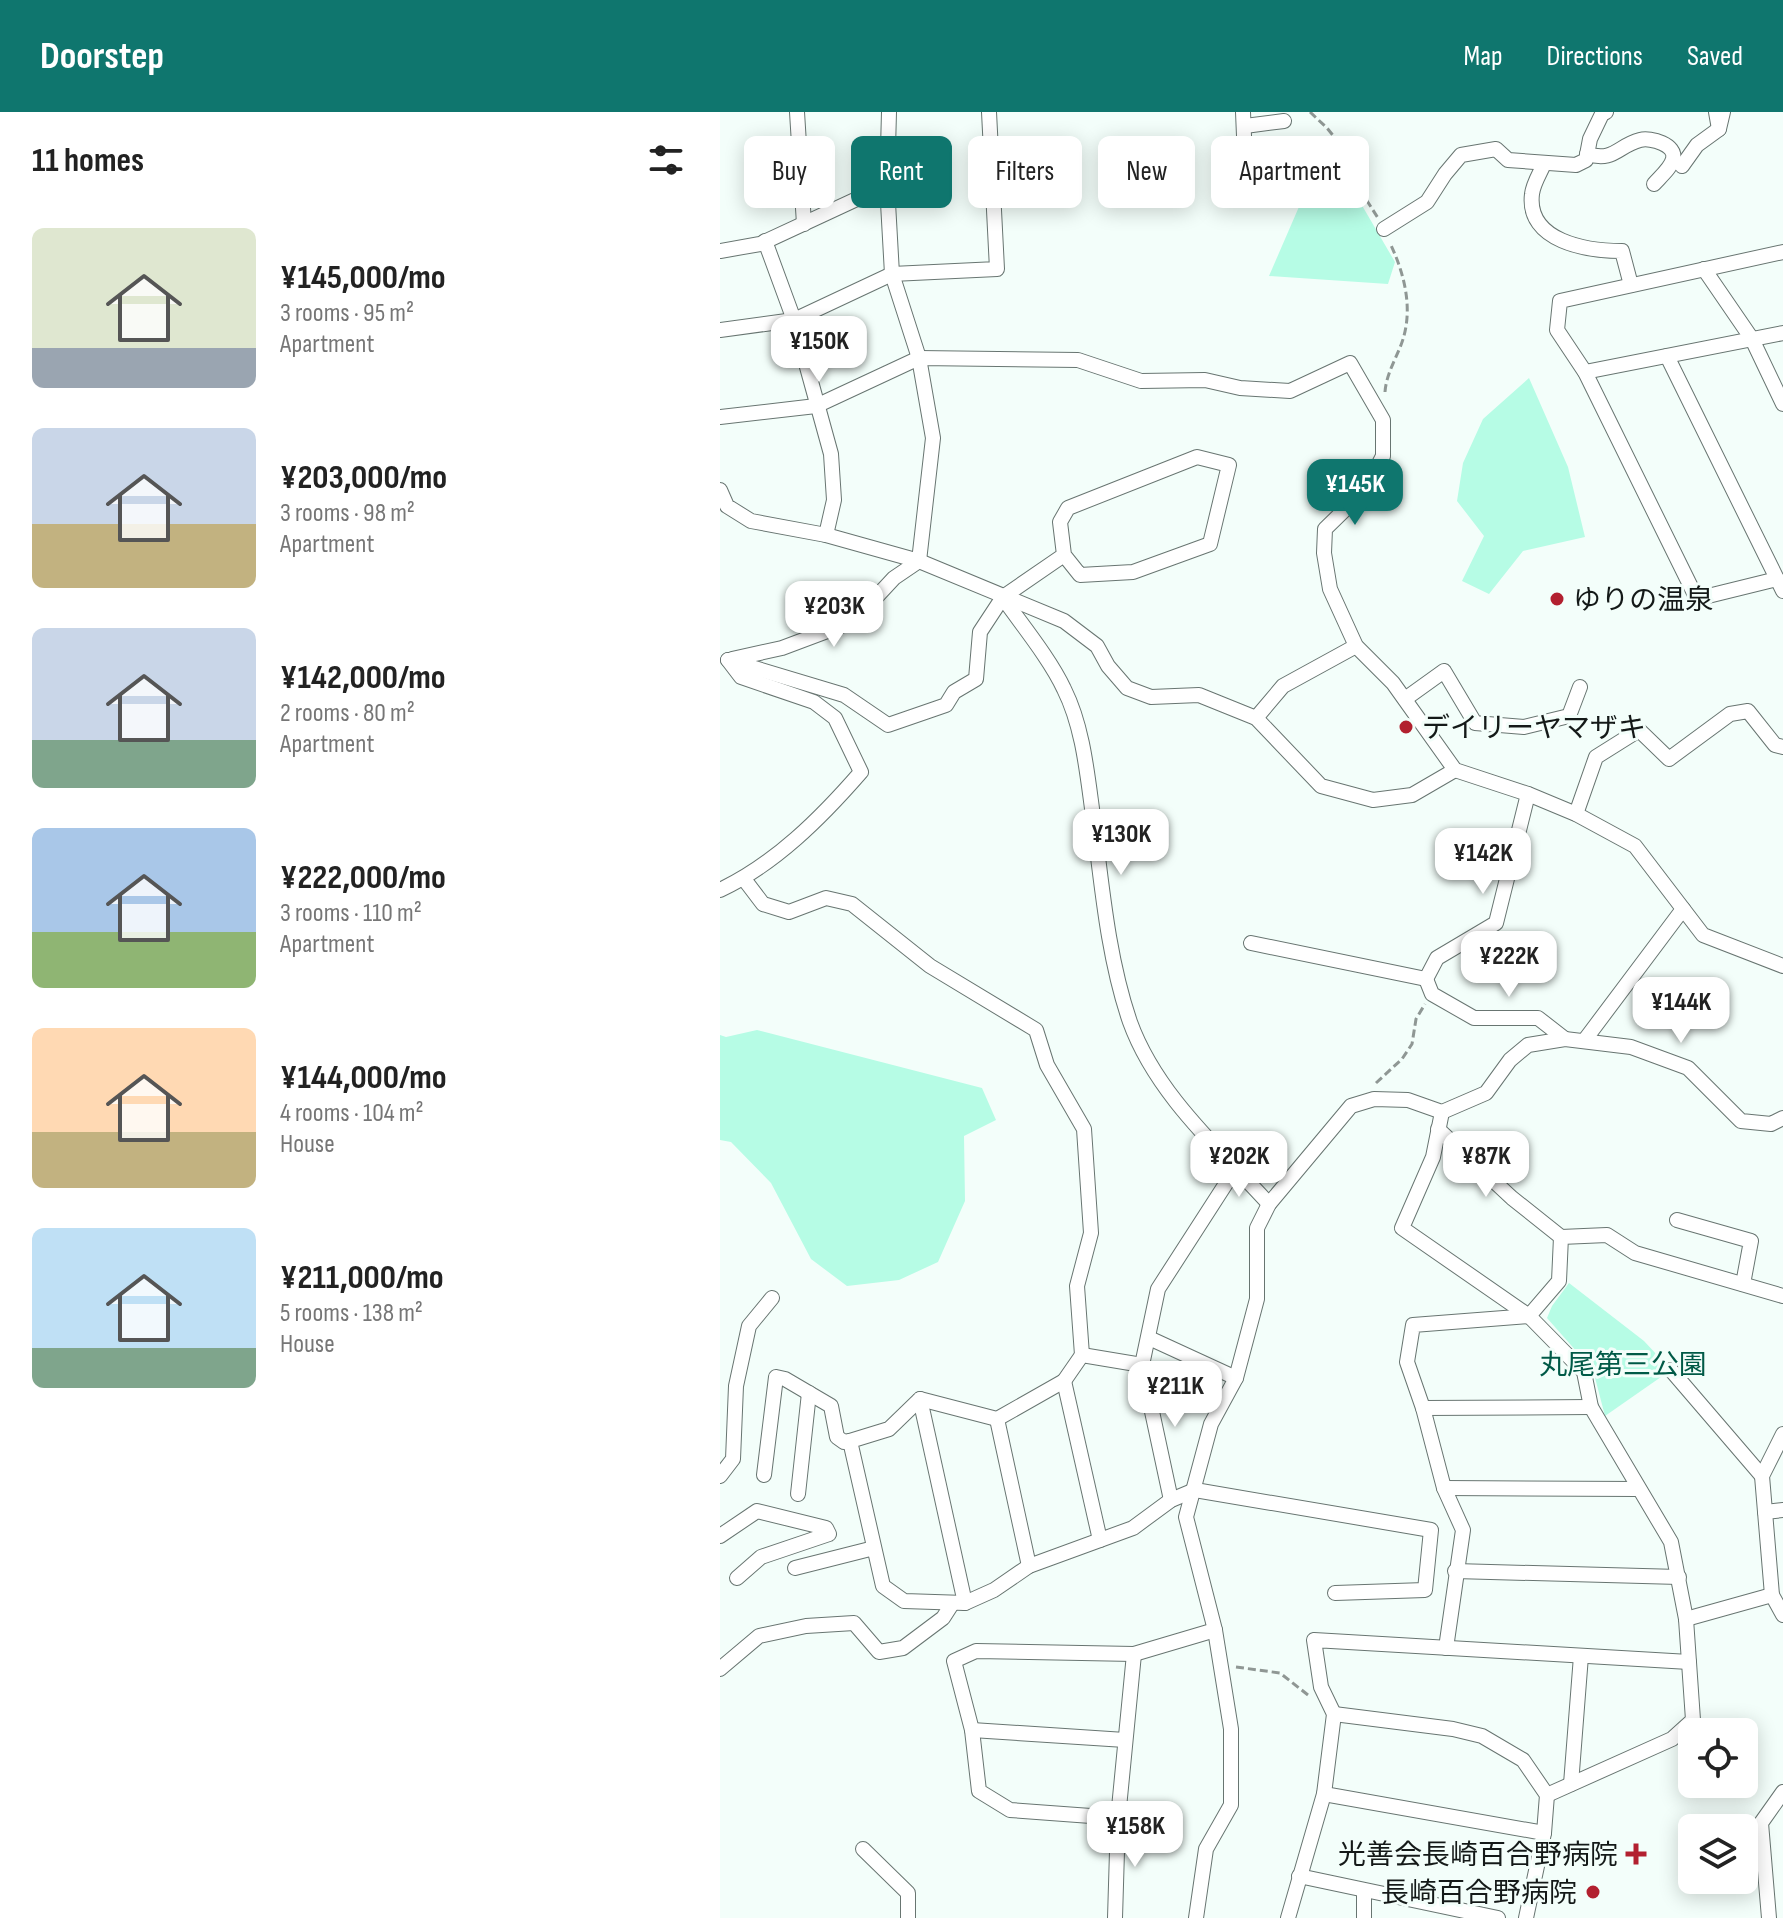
<!DOCTYPE html>
<meta charset="utf-8">
<style>
:root{--surface:#fff;--page:#f2f2f2;--text:#222;--muted:#767676;--accent:#0f766e}
body{margin:0;font-family:"Sofia Sans Condensed","Noto Sans JP",sans-serif;background:var(--page);color:var(--text);height:100vh;display:flex;flex-direction:column;font-size:30px;white-space:nowrap}
*{box-sizing:border-box;margin:0}
p{font-size:26px;color:var(--muted)}
.icon{flex:none;width:44px;height:44px;fill:none;stroke:currentColor;stroke-width:2;stroke-linecap:round;stroke-linejoin:round}
.map{position:relative;flex:1;overflow:hidden}
.sheet{display:flex;flex-direction:column;background:var(--surface);width:720px}
.sheet>*{flex:none}
.hud{position:absolute;left:24px;top:24px;width:760px;height:72px;display:flex;gap:16px}
.tools{position:absolute;left:958px;top:1606px;display:grid;gap:16px}
.tools a{display:grid;place-items:center;width:80px;height:80px;border-radius:12px;background:var(--surface);box-shadow:0 4px 20px #0003;font-size:40px}
.price{position:absolute;translate:-50% -68px;padding:0 18px;border-radius:16px;background:#fff;color:#222;font-size:26px;line-height:52px;filter:drop-shadow(0 2px 4px #0008)}
.price::after{content:'';position:absolute;left:50%;top:48px;width:24px;height:18px;margin-left:-12px;background:inherit;clip-path:polygon(0 0,100% 0,50% 100%)}
.price.on{background:var(--accent);color:#fff}
ul{padding:0;list-style:none}
li{display:flex;align-items:center;gap:24px;height:200px;padding:0 32px}
li span{display:grid;place-items:center;flex:none;width:224px;height:160px;border-radius:12px;color:#555}
li>.icon{margin-inline-start:auto}
span .icon{width:96px;height:96px;fill:#fffc;stroke-width:1}
li b{font-size:34px}
h2{display:flex;justify-content:space-between;align-items:center;height:96px;padding:0 32px;font-size:34px}
.chip{padding:0 28px;border-radius:12px;background:var(--surface);box-shadow:0 4px 20px #0003;font-size:28px;line-height:72px}
.chip.on{background:var(--accent);color:#fff}
header{display:flex;align-items:center;gap:48px;box-sizing:border-box;height:112px;padding:0 40px;background:var(--accent);color:#fff}
header strong{font-size:38px}
nav{display:flex;gap:44px;margin-inline-start:auto;font-size:28px}
main{display:flex;flex:1;min-height:0}
.map>svg:first-child{display:block}
</style>
<header>
<strong>Doorstep</strong>
<nav><a>Map</a><a>Directions</a><a>Saved</a></nav>
</header>
<main>
<section class="sheet">
<h2>11 homes<svg class="icon" aria-label="filters" viewBox="0 0 24 24"><path d="M4 7h16M4 17h16"/><circle cx="9" cy="7" r="2"/><circle cx="15" cy="17" r="2"/></svg></h2>
<ul>
<li><span style="background:linear-gradient(#dfe7d0 75%,#9aa5b1 0)"><svg class="icon" aria-label="home" viewBox="0 0 24 24"><path d="M3 11l9-7 9 7M6 9v11h12V9"/></svg></span><div><b>¥145,000/mo</b><p>3 rooms · 95 m²</p><p>Apartment</p></div></li>
<li><span style="background:linear-gradient(#c9d6e8 60%,#c2b280 0)"><svg class="icon" aria-label="home" viewBox="0 0 24 24"><path d="M3 11l9-7 9 7M6 9v11h12V9"/></svg></span><div><b>¥203,000/mo</b><p>3 rooms · 98 m²</p><p>Apartment</p></div></li>
<li><span style="background:linear-gradient(#c9d6e8 70%,#7fa58c 0)"><svg class="icon" aria-label="home" viewBox="0 0 24 24"><path d="M3 11l9-7 9 7M6 9v11h12V9"/></svg></span><div><b>¥142,000/mo</b><p>2 rooms · 80 m²</p><p>Apartment</p></div></li>
<li><span style="background:linear-gradient(#a9c7e8 65%,#8fb573 0)"><svg class="icon" aria-label="home" viewBox="0 0 24 24"><path d="M3 11l9-7 9 7M6 9v11h12V9"/></svg></span><div><b>¥222,000/mo</b><p>3 rooms · 110 m²</p><p>Apartment</p></div></li>
<li><span style="background:linear-gradient(#ffd9b3 65%,#c2b280 0)"><svg class="icon" aria-label="home" viewBox="0 0 24 24"><path d="M3 11l9-7 9 7M6 9v11h12V9"/></svg></span><div><b>¥144,000/mo</b><p>4 rooms · 104 m²</p><p>House</p></div></li>
<li><span style="background:linear-gradient(#bfe0f5 75%,#7fa58c 0)"><svg class="icon" aria-label="home" viewBox="0 0 24 24"><path d="M3 11l9-7 9 7M6 9v11h12V9"/></svg></span><div><b>¥211,000/mo</b><p>5 rooms · 138 m²</p><p>House</p></div></li>
</ul>
</section>
<div class="map">
<svg width="1063" height="1806" viewBox="0 0 1063 1806">
<rect width="100%" height="100%" fill="#f3fefa"/>
<g fill="#b6fce5">
<path d="M621 46 626 66 675 150 668 172 549 164 591 67Z"/>
<path d="M809 266 848 355 865 425 803 439 769 482 742 469 764 424 737 389 743 351 763 307Z"/>
<path d="M37 918 262 976 276 1008 244 1024 245 1089 218 1150 179 1168 127 1174 91 1147 51 1071 11 1030 0 1028V923L6 925Z"/>
<path d="M849 1171 924 1229 951 1258 885 1304 873 1258 827 1206 832 1194Z"/>
</g>
<g fill="none" stroke-linecap="round" stroke-linejoin="round">
<g stroke="#687571" stroke-width="16">
<g id="minor">
<path d="M77 0 84 112"/>
<path d="M523 0 525 48"/>
<path d="M996 0 999 17 1003 0"/>
<path d="M525 14 564 9"/>
<path d="M867 42C895 50 897 34 920 28 931 25 957 33 953 47 951 56 940 65 934 72"/>
<path d="M824 52C820 61 813 72 812 82 806 130 868 139 902 139L911 173"/>
<path d="M962 54 977 33 999 17"/>
<path d="M664 117 707 90 725 62 741 43 776 37 788 48 856 53 866 48 870 27 882 2 886 0"/>
<path d="M45 129 74 208 111 342 114 388 106 423"/>
<path d="M0 139 40 132 167 73"/>
<path d="M984 157 1032 227 1063 292"/>
<path d="M0 218 74 208 172 162 277 157 269 0"/>
<path d="M947 244 1063 479"/>
<path d="M865 260 1063 221"/>
<path d="M0 305 96 294 199 246 358 248 421 269 485 268 520 276 570 279 630 251 663 308V344L646 377 605 417 604 441 610 477 636 534 673 571 735 658 808 682 856 702 915 734 983 823 1063 854"/>
<path d="M0 378 7 394 31 409 106 423 199 449 344 509 377 534 388 554 407 576 431 585 479 583 536 606 601 674 653 688 692 683 735 658"/>
<path d="M1057 467 988 484 974 481 865 260 837 218 840 189 1063 140"/>
<path d="M283 486C302 513 330 547 344 577 361 611 366 651 371 689 381 762 386 840 410 910 436 982 499 1037 549 1092"/>
<path d="M12 547 62 536 134 509 174 466 199 449 213 326 199 246 172 162 167 73 169 0"/>
<path d="M8 548 124 583 168 613 226 593 234 580 256 567 260 520 283 485 344 443 360 463 413 460 490 432 509 353 477 345 348 396 340 410 344 443"/>
<path d="M685 587 724 559 755 611 804 615 849 604 860 575"/>
<path d="M536 606 563 574 636 534"/>
<path d="M856 702 876 645 919 618 949 647 1010 602 1028 599 1055 633 1063 635"/>
<path d="M24 767 43 792 69 800 106 786 132 792 210 854 316 918 327 953 364 1017 371 1121 357 1174 362 1243"/>
<path d="M0 778C55 752 101 706 141 660L115 606 94 590 21 565 8 548"/>
<path d="M531 831 706 867"/>
<path d="M706 867 717 846 776 811 808 682"/>
<path d="M706 867 712 882 754 906H818L845 927"/>
<path d="M864 929 963 797"/>
<path d="M722 1000 713 1045 682 1116 809 1204 864 1260 871 1295 951 1430 966 1507 973 1608 952 1627 827 1683"/>
<path d="M718 1017 792 1086 841 1125"/>
<path d="M957 1108 1031 1129 1023 1172"/>
<path d="M429 1226 516 1266"/>
<path d="M422 1253 362 1243 344 1269 277 1307 200 1287 169 1317 130 1329 163 1474 184 1489 245 1491 274 1478 309 1454 413 1416 451 1388 475 1378 711 1418 705 1478 615 1481"/>
<path d="M951 1258 1042 1364"/>
<path d="M344 1269 380 1428"/>
<path d="M200 1287 245 1491"/>
<path d="M703 1296 871 1295"/>
<path d="M277 1307 309 1454"/>
<path d="M1063 1322 1042 1364 1052 1483 1063 1503"/>
<path d="M44 1363 56 1265 65 1267 111 1294 117 1325 124 1330 130 1329"/>
<path d="M0 1364 13 1347 16 1274 29 1214 52 1186"/>
<path d="M724 1376 918 1377"/>
<path d="M78 1382 89 1281"/>
<path d="M451 1388 422 1253 438 1177 516 1056"/>
<path d="M1045 1400 1063 1398"/>
<path d="M0 1424 37 1399 106 1416 109 1422 41 1445 17 1466"/>
<path d="M75 1456 154 1436"/>
<path d="M735 1459 959 1465"/>
<path d="M966 1507 1052 1483"/>
<path d="M726 1536 743 1418 724 1376 703 1296 687 1250 693 1213 809 1204 839 1169 841 1125 887 1123 915 1141 1063 1184"/>
<path d="M0 1557 39 1524 86 1514 134 1511 159 1540 183 1536 223 1506 232 1492"/>
<path d="M614 1602 733 1617 762 1624 803 1648 827 1683 824 1721 806 1806"/>
<path d="M252 1618 405 1628"/>
<path d="M851 1672 861 1544"/>
<path d="M604 1682 824 1721"/>
<path d="M398 1706 290 1698 259 1679 252 1618 234 1549 256 1539 414 1542 495 1518"/>
<path d="M143 1737 188 1781V1806"/>
<path d="M579 1764 778 1806"/>
<path d="M395 1806 398 1706 414 1542"/>
<path d="M476 1806 486 1737 511 1693V1617L495 1518 466 1405 491 1312 516 1266 537 1187V1116L549 1092 631 994 654 987 688 988 722 1000 766 981 790 948 808 933 845 927 911 935 968 956 1021 1009 1051 1012 1063 1006"/>
<path d="M568 1806 604 1682 614 1602 601 1575 594 1528 969 1550"/>
<path d="M644 1806V1779"/>
<path d="M1049 1806 1041 1711 1063 1680"/>
</g>
</g>
<g stroke="#8f9794" stroke-width="3" stroke-dasharray="8 4" stroke-linecap="butt">
<path d="M590 0 607 16 629 43 630 62 658 106"/>
<path d="M665 280C666 264 675 248 681 233 694 199 685 163 670 131"/>
<path d="M656 971 682 947 692 932 696 907 705 892"/>
<path d="M516 1555 560 1561 588 1583"/>
</g>
<use href="#minor" stroke="#fff" stroke-width="14"/>
</g>
<g fill="#b2202f" stroke="#f3fefa" stroke-width="3">
<circle cx="837" cy="487" r="8"/>
<circle cx="686" cy="615" r="8"/>
<path d="M912 1730h8v8h8v8h-8v8h-8v-8h-8v-8h8z"/>
<circle cx="873" cy="1780" r="8"/>
</g>
<g text-anchor="middle" stroke-width="6" stroke-linejoin="round" paint-order="stroke">
<g font-size="28" fill="#141918" stroke="#f3fefa" text-anchor="start">
<text x="853" y="497">ゆりの温泉</text>
<text x="702" y="625">デイリーヤマザキ</text>
<text x="898" y="1752" text-anchor="end">光善会長崎百合野病院</text>
<text x="857" y="1790" text-anchor="end">長崎百合野病院</text>
</g>
<g font-size="28" fill="#005a47" stroke="#f3fefa">
<text x="903" y="1262">丸尾第三公園</text>
</g>
</g>
</svg>
<div class="tools">
<a><svg class="icon" aria-label="locate" viewBox="0 0 24 24"><circle cx="12" cy="12" r="6"/><path d="M12 2v4M12 18v4M2 12h4M18 12h4"/></svg></a>
<a><svg class="icon" aria-label="layers" viewBox="0 0 24 24"><path d="M12 4l9 5-9 5-9-5zM3 14l9 5 9-5"/></svg></a>
</div>
<b class="price" style="left:99px;top:272px">¥150K</b>
<b class="price on" style="left:635px;top:415px">¥145K</b>
<b class="price" style="left:114px;top:537px">¥203K</b>
<b class="price" style="left:401px;top:765px">¥130K</b>
<b class="price" style="left:763px;top:784px">¥142K</b>
<b class="price" style="left:789px;top:887px">¥222K</b>
<b class="price" style="left:961px;top:933px">¥144K</b>
<b class="price" style="left:519px;top:1087px">¥202K</b>
<b class="price" style="left:766px;top:1087px">¥87K</b>
<b class="price" style="left:455px;top:1317px">¥211K</b>
<b class="price" style="left:415px;top:1757px">¥158K</b>
<div class="hud">
<a class="chip">Buy</a>
<a class="chip on">Rent</a>
<a class="chip">Filters</a>
<a class="chip">New</a>
<a class="chip">Apartment</a>
</div>
</div>
</main>
